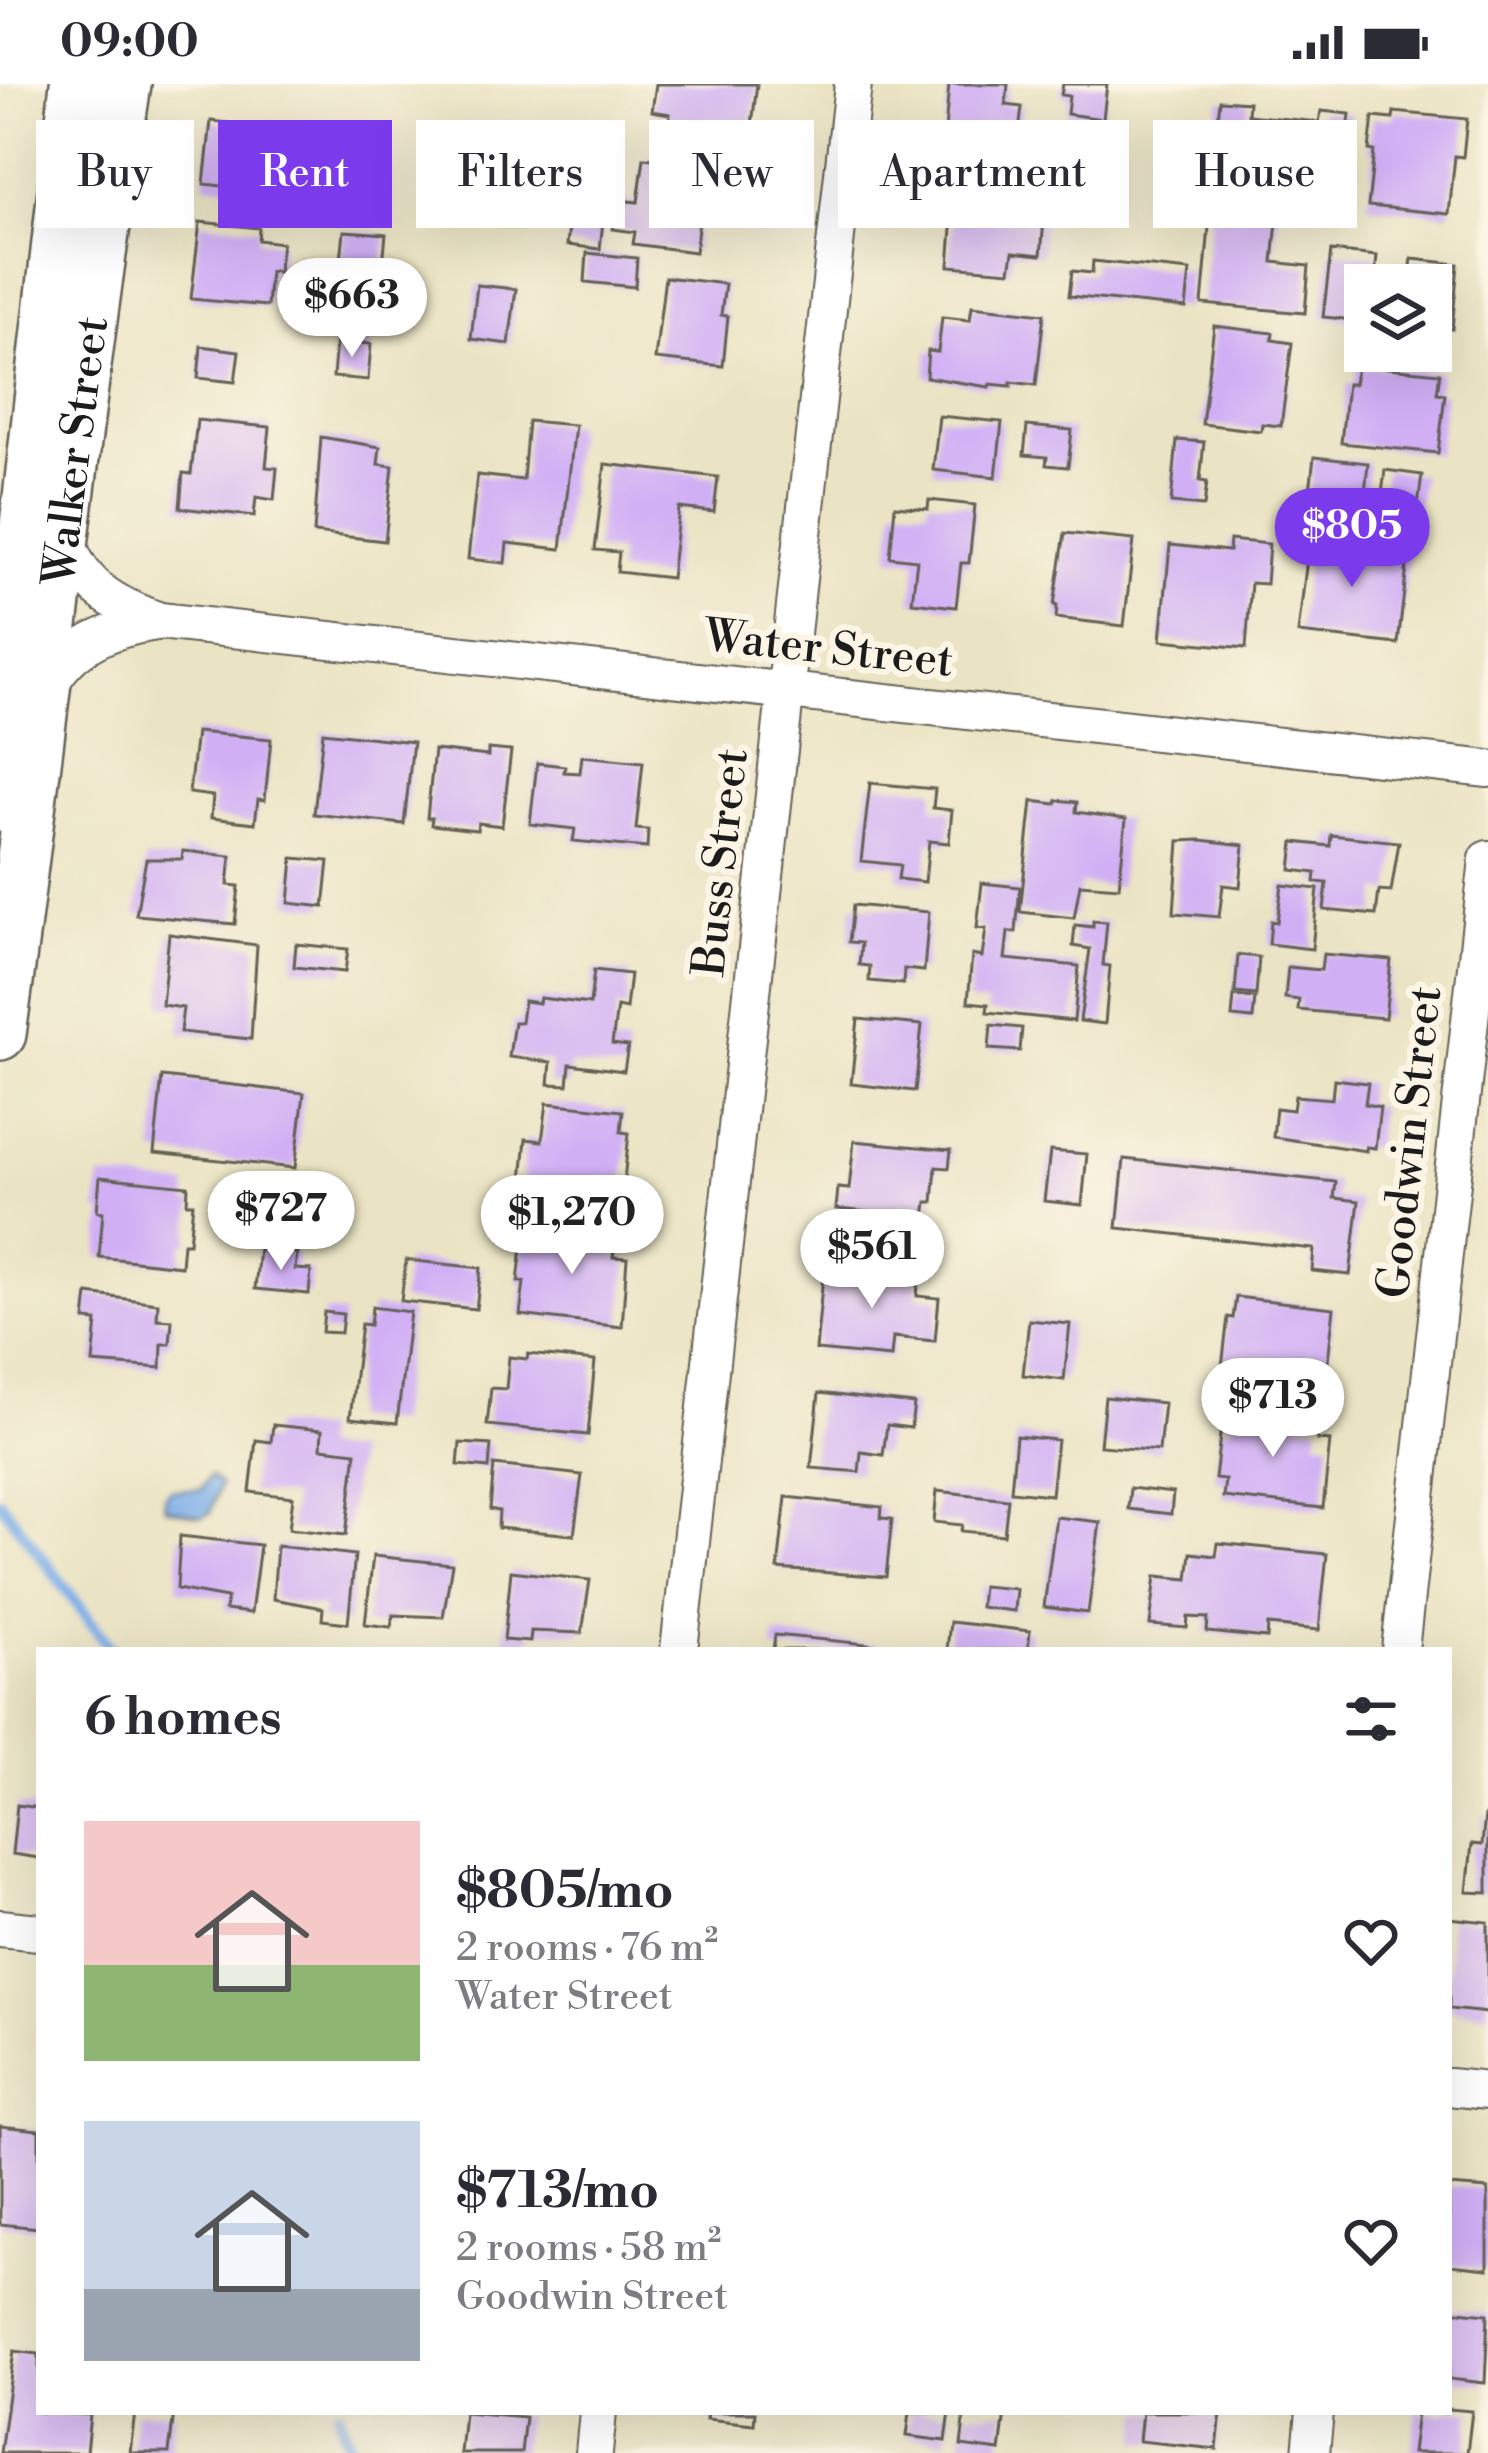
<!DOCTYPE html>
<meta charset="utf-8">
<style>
:root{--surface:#fff;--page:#f7f7f7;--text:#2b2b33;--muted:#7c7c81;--accent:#7c3aed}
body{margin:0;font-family:"Libre Bodoni",serif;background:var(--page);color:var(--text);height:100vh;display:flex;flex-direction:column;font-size:45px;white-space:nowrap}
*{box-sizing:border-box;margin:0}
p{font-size:39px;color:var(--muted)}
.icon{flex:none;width:66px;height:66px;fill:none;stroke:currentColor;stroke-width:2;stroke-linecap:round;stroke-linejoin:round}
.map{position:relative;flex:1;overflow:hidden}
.sheet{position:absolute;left:36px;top:1563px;width:1416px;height:768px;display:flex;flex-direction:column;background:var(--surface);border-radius:0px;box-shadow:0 12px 48px #0002}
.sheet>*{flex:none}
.top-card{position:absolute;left:36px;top:36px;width:1416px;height:108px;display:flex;gap:24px}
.controls{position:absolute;left:1344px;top:180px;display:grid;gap:24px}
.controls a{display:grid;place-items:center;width:108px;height:108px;border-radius:0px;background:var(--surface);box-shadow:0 12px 48px #0002;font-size:60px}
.price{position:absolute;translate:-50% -102px;padding:0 27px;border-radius:42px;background:#fff;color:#222;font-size:39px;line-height:78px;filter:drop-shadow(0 3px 6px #0008)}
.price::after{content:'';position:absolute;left:50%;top:72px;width:36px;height:27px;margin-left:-18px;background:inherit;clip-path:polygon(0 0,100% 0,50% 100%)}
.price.on{background:var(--accent);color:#fff}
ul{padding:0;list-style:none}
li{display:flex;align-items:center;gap:36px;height:300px;padding:0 48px}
li span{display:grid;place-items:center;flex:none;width:336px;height:240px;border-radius:0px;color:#555}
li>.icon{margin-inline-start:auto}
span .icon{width:144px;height:144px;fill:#fffc;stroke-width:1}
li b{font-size:51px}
h2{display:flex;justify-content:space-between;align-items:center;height:144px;padding:0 48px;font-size:51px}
.pill{padding:0 42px;border-radius:0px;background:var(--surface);box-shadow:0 12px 48px #0002;font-size:42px;line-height:108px}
.pill.on{background:var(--accent);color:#fff}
.status{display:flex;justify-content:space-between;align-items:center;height:84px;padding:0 60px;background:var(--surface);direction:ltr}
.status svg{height:33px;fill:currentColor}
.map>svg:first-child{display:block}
</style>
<div class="status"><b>09:00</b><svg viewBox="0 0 49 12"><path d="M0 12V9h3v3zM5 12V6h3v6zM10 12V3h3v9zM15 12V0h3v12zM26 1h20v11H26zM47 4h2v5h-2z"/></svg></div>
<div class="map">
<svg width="1488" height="2369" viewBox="0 0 1488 2369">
<rect width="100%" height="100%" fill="#fcf5e5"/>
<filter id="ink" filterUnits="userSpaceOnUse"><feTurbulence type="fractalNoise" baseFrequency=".00833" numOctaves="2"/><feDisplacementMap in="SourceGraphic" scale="24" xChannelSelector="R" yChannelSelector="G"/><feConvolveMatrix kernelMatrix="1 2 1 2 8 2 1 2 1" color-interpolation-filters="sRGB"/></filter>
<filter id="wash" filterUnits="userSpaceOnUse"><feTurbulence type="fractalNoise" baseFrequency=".004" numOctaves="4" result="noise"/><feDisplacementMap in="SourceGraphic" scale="48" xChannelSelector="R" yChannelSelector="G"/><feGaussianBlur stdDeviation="2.7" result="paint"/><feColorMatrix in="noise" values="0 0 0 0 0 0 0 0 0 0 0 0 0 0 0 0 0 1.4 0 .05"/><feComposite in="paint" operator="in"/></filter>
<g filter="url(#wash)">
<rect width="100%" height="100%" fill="#ebe4c4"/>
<path fill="#7daee9" stroke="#4c6582" stroke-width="3" d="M210 1392 220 1400 210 1429 201 1433 165 1424 164 1413 169 1406 201 1405Z"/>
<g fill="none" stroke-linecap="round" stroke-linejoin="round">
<g stroke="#7daee9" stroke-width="12">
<path d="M0 1418 112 1566"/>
<path d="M339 2328 351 2369"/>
</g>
</g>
<g id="blocks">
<g fill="#d0aff5">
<path d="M656 0H757L751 49 669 39 670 30 652 27Z"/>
<path d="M949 0H1008L1006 21 1022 23 1019 48 1031 50 1027 81 943 70Z"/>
<path d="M1063 0H1107L1103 35 1067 30 1069 12 1061 11Z"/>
<path d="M1220 16 1249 18 1248 31 1319 38 1321 27 1350 30 1342 100 1326 98 1324 110 1228 100 1229 88 1213 86Z"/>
<path d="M1394 28 1467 35 1463 73 1455 72 1449 130 1368 122 1374 67 1369 66 1373 33 1393 35Z"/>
<path d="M211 37 288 46 284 82H323L319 113 204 100Z"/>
<path d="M499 38 535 41 523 145 483 140 493 57H497Z"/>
<path d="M644 74 706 81 695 168 633 160 635 148 613 145 617 116 638 118Z"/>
<path d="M451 87 481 90 479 108 449 105Z"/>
<path d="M955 106 1046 113 1041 171 1013 168 1010 187 949 182Z"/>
<path d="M1211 121 1278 127 1273 178 1309 182 1305 229 1202 220Z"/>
<path d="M570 133 603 137 600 165 567 161Z"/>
<path d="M200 138 259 144 258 156 282 159 278 188 270 187 267 222 191 215Z"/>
<path d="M344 147 386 150 382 190 340 186Z"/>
<path d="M1331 167 1377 172 1375 192 1392 194 1409 195 1412 175 1458 180 1452 245 1431 243V201H1365V237L1323 233Z"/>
<path d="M587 169 637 174 635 203 585 198Z"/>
<path d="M1093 177 1190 187 1186 224 1069 212 1072 187 1092 189Z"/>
<path d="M665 193 725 200 721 231 728 232 723 282 655 275Z"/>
<path d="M477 201 516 205 509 260 471 255Z"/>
<path d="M972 222 1044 230 1036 301 1011 298V302L990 300 989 303 926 293 928 267 938 268 942 233 970 236Z"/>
<path d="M1214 242 1273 249 1272 256 1292 259 1281 342 1262 340 1261 347 1202 340Z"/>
<path d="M336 257 371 260 368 296 333 293Z"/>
<path d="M201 262 239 267 235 298 198 294Z"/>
<path d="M1357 281 1440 289 1437 309 1445 310 1438 369 1341 359 1347 300H1354Z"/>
<path d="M939 332 1002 338 996 393 933 386Z"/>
<path d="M197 336 270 343 266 383 277 384 274 416 256 413 254 432 180 424 183 389 191 390Z"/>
<path d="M528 337 575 341 561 465 507 459 505 479 468 475 477 391 523 396Z"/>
<path d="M1027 342 1072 346 1068 383 1046 381 1047 373 1024 371Z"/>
<path d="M321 353 380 363 378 380 393 382 385 457 314 449Z"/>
<path d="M1177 356 1204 358 1200 397 1207 398 1204 422 1171 419Z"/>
<path d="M1314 373 1368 379 1363 430 1308 424Z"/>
<path d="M605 380 718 393 714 428 679 424 671 494 617 488 619 468 595 466Z"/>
<path d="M1385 386 1422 391 1418 422 1381 417Z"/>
<path d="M929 416 975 421 969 479H961L956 523 912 518 917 476 890 473 895 422 928 425Z"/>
<path d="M1325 447 1369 455 1368 469 1408 473 1398 560 1298 549 1310 450 1325 451Z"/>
<path d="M1065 449 1134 456 1124 542 1056 534 1057 522 1054 521Z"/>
<path d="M1230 456 1269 460 1266 500 1251 499 1246 564 1161 556 1170 461 1229 467Z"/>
<path d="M196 648 271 655 265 716 258 715 255 739 211 734 213 712 189 709Z"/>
<path d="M323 648 413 658 404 740 314 730Z"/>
<path d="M488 665 511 667 502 742 478 739 477 746 431 741 432 734H427L434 666 488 672Z"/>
<path d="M582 672 643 678 636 745 648 746 647 764 573 757 575 745 530 740 537 679 565 682 564 688 580 689Z"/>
<path d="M870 699 935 705 933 724 952 726 949 759 929 757 925 798 898 795 900 781 861 777Z"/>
<path d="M1057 716 1077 718 1076 728 1126 735 1119 803 1080 800 1074 834 1020 828 1032 717 1056 720Z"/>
<path d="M1331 751 1399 758 1391 808 1379 807 1376 831 1324 826 1327 799 1315 798 1316 789 1291 786 1294 758 1330 762Z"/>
<path d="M1201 756 1244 761 1240 803 1223 801 1219 833 1174 829 1179 757Z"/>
<path d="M183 767 231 772 228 801 239 802 235 840 136 831 146 775H182Z"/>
<path d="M293 774 329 777 324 823 289 819Z"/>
<path d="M982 799 1020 803 1016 848H1008L1005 875 1079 882 1074 937 987 928 988 920 968 918 972 871 982 873 986 845 977 844Z"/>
<path d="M1282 801 1318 805 1312 865 1269 860 1271 837 1277 838Z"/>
<path d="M853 821 929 828 924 887 904 885 903 900 869 897 870 882 859 881 861 859 849 858Z"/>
<path d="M1093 837 1107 838 1103 881 1110 882 1105 940 1080 937 1090 865 1073 862 1075 841 1093 843Z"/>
<path d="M169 850 257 861 251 955 180 948 183 924 162 921Z"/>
<path d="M296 860 348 865 345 888 294 883Z"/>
<path d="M1323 870 1391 876 1385 934 1298 926 1299 916 1285 914 1288 883 1321 886Z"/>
<path d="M1238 871 1259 873 1256 911 1235 909Z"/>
<path d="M594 886 630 890 626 925 617 923 612 960 628 962 624 987 570 980 568 1001 549 1000 551 978 509 973 514 938H521L524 917 539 919 540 914 590 920Z"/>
<path d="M1234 912 1255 914 1253 935 1232 933Z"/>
<path d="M858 935 922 941 915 1007 851 1000Z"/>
<path d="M991 941 1022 944 1020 967 989 965Z"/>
<path d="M162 993 304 1009 295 1084 154 1069Z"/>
<path d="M1334 995 1368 999 1365 1020 1380 1023 1375 1064 1366 1063V1067L1273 1053 1276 1024 1293 1026 1295 1012 1332 1015Z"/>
<path d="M547 1019 623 1027 621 1048 629 1049 623 1106 522 1095 526 1055 542 1057Z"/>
<path d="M854 1057 951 1066 949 1084 936 1083 933 1118H927L925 1133 836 1125 838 1104 849 1105Z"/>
<path d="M1050 1067 1087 1070 1082 1121 1044 1117Z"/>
<path d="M1124 1075 1336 1098 1334 1114 1359 1117 1350 1191 1312 1187 1314 1165 1117 1144Z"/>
<path d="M100 1093 188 1102 187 1119H193L189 1159H183L181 1182 99 1173 103 1128 97 1127Z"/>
<path d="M549 1144 616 1152 613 1173 627 1174 622 1243 520 1231 524 1198H518L524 1145 549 1148Z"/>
<path d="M259 1165 297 1169 295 1185 311 1186 309 1210 255 1205Z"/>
<path d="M406 1176 481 1184 476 1225 401 1217Z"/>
<path d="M824 1181 919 1190 917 1212 939 1214 935 1257 893 1253 891 1273 816 1266Z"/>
<path d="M88 1210 158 1219 157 1235 172 1236 170 1260H162L161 1284 93 1279 97 1237 85 1236Z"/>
<path d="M1236 1213 1334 1224 1326 1294 1222 1283 1228 1233 1233 1234Z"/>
<path d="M372 1223 410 1228 397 1339 350 1334 361 1240 370 1241Z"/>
<path d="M324 1228 343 1230 341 1249 322 1248Z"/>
<path d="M1029 1236 1070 1240 1064 1296 1023 1291Z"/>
<path d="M528 1270 595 1277 588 1351 487 1341 491 1304 506 1305 509 1273 527 1275Z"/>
<path d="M819 1309 914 1320 911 1344 887 1341 883 1371 861 1368 859 1388 811 1384Z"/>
<path d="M1105 1313 1164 1319 1159 1367 1100 1362Z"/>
<path d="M1234 1325 1293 1332 1292 1338 1319 1341 1317 1356 1330 1357 1323 1424 1223 1413 1225 1396 1215 1395 1221 1342 1231 1344Z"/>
<path d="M273 1341 322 1346 321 1364 356 1368 346 1451 289 1445 293 1413 250 1408 256 1356 271 1358Z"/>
<path d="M1016 1352 1057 1356 1051 1411 1011 1407Z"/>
<path d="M460 1359 491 1361 489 1384 458 1381Z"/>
<path d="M494 1381 582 1391 574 1451 498 1444 499 1427 490 1425Z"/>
<path d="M1130 1404 1173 1409 1171 1430 1128 1425Z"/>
<path d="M937 1407 1008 1415 1004 1451 961 1447 962 1441 934 1438Z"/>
<path d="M786 1413 882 1423 881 1434 892 1435 886 1493 778 1485Z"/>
<path d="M1056 1433 1100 1438 1088 1529 1044 1523Z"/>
<path d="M180 1452 260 1461 251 1529 225 1526 227 1514 177 1505Z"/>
<path d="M1218 1459 1327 1470 1319 1546 1268 1541 1267 1554 1207 1548 1208 1534 1188 1533 1187 1544 1150 1541 1156 1492 1188 1495 1191 1469 1216 1472Z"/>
<path d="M277 1462 355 1471 348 1539 322 1536 323 1524 273 1515Z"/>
<path d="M373 1472 452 1480 443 1533 393 1531 391 1543 365 1540Z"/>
<path d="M511 1487 590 1496 582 1549 531 1547 530 1558 504 1556Z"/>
<path d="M982 1502 1016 1505 1014 1527 980 1523Z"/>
<path d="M950 1538 1030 1547 1028 1566H947Z"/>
<path d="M775 1551 877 1561 876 1566H773Z"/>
<path d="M17 1721 39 1724V1774L12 1770Z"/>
<path d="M1485 1731 1488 1732V1809L1467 1808 1472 1760 1482 1761Z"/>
<path d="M1449 1834 1488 1838V1929L1449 1925Z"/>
<path d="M0 2042 39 2046V2144L0 2140Z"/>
<path d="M1449 2102 1488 2105V2185L1449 2181Z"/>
<path d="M1449 2226 1488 2230 1485 2299 1449 2295Z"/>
<path d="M14 2267 39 2270V2328L90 2331 86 2369H0Z"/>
<path d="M1449 2325 1472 2327 1467 2369H1412L1417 2328 1446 2329Z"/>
<path d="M135 2328H174L169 2369H130Z"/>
<path d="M464 2328 525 2333 521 2369H460Z"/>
<path d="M707 2328H755L754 2340 706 2335Z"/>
<path d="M910 2328H950L946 2357 907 2352Z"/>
<path d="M965 2328H1005L1000 2367 961 2362Z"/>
<path d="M1142 2328H1221L1217 2365 1139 2357Z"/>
</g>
</g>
</g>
<g filter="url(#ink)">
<use href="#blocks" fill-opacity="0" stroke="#646257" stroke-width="3"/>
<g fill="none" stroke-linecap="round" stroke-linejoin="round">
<g stroke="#646257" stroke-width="40">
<g id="minor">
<path d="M65 451C78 501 114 521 160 537L1488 685"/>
<path d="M47 606C69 561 109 545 157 538"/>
<path d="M679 1566 853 0"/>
<path d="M1400 1566 1488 775"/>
<path d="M0 1844 39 1848"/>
<path d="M1449 2003 1488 2007"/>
<path d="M594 2369 598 2328"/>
<path d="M1311 2369 1315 2328"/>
</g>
</g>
<g stroke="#646257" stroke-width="56">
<g id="secondary">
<path d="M0 722 2 652 76 0"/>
<path id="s1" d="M0 950C43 634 76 316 125 0"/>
</g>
</g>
<use href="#minor" stroke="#fff" stroke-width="36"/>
<use href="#secondary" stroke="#fff" stroke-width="51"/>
</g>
</g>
<g text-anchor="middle" stroke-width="12" stroke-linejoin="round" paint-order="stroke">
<g font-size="45" fill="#1c1c1c" stroke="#fcf5e5">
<text dy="16" stroke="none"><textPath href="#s1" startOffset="588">Walker Street</textPath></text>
<text transform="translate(829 563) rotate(6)" y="16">Water Street</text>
<text transform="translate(719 778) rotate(-84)" y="16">Buss Street</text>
<text transform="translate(1408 1058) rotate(-84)" y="16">Goodwin Street</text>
</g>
</g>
</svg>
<div class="controls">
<a><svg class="icon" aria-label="layers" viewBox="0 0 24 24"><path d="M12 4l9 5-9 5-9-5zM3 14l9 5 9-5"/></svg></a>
</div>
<b class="price" style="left:352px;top:276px">$663</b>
<b class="price on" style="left:1352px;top:506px">$805</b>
<b class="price" style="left:281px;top:1189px">$727</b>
<b class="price" style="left:572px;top:1193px">$1,270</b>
<b class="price" style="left:872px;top:1227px">$561</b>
<b class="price" style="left:1273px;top:1376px">$713</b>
<div class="top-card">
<a class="pill">Buy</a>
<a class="pill on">Rent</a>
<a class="pill">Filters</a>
<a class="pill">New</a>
<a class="pill">Apartment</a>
<a class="pill">House</a>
</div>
<section class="sheet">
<h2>6 homes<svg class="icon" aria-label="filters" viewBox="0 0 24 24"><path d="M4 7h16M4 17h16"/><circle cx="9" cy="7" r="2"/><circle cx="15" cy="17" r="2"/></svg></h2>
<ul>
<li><span style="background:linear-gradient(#f6c9c9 60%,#8fb573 0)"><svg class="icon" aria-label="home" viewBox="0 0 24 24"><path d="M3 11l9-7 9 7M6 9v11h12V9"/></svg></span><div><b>$805/mo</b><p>2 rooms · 76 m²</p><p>Water Street</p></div><svg class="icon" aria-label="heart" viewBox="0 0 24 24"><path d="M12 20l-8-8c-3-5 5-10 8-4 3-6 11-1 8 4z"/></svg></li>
<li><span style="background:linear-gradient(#c9d6e8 70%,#9aa5b1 0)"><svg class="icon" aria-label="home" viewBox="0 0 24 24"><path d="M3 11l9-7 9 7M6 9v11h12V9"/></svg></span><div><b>$713/mo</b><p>2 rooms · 58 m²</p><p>Goodwin Street</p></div><svg class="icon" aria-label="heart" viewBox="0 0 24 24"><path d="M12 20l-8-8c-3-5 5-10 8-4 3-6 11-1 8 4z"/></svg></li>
</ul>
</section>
</div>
